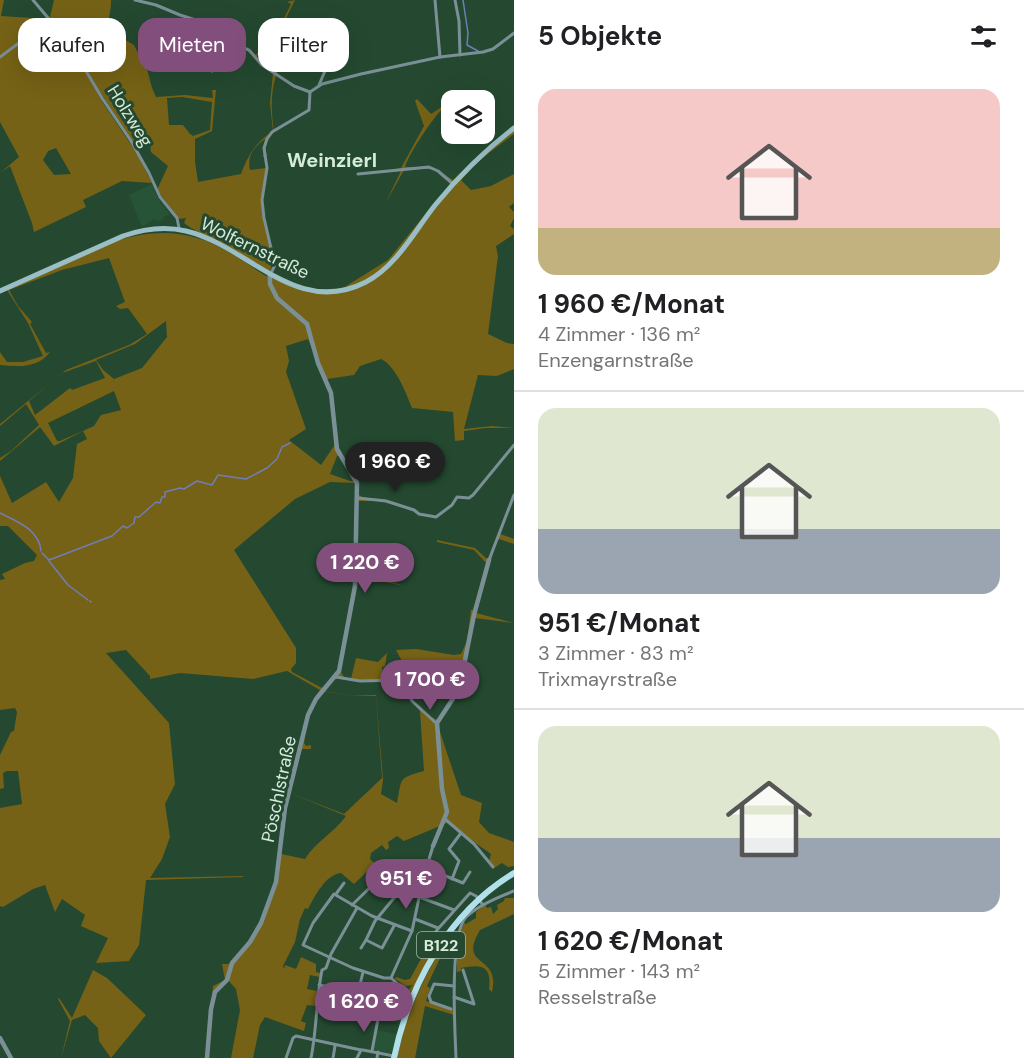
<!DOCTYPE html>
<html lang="de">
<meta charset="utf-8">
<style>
:root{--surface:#fff;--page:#f2f2f2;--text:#202124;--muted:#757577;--line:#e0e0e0;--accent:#824f7c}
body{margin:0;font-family:"DM Sans",sans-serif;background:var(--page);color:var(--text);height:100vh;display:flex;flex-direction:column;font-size:22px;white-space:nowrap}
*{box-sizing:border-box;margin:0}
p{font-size:20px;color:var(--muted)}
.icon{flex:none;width:33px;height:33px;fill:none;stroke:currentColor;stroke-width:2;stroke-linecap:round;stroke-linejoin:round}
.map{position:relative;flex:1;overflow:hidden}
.panel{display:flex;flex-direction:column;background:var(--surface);width:510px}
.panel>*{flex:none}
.banner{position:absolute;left:18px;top:18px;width:405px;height:54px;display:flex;gap:12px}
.tools{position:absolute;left:441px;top:90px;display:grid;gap:12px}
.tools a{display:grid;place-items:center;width:54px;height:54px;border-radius:12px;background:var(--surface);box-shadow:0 6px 24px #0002;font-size:30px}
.price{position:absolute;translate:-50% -51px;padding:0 14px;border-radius:21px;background:var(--accent);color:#fff;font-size:20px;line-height:39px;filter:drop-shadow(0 2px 3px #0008)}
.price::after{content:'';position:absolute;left:50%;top:36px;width:18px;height:14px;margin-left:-9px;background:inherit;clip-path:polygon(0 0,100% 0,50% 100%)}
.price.on{background:#222;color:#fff}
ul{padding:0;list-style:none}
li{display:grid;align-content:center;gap:12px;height:318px;padding:0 24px}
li+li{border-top:2px solid var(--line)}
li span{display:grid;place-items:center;height:186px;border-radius:18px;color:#555}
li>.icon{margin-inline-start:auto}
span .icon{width:108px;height:108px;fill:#fffc;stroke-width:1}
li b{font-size:26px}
h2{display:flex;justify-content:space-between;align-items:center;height:72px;padding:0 24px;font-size:26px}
.pill{padding:0 21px;border-radius:18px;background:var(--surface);box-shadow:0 6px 24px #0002;font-size:21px;line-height:54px}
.pill.on{background:var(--accent);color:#fff}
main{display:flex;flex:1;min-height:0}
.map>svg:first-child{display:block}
</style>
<main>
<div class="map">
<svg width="514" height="1058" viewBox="0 0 514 1058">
<rect width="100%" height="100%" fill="#244930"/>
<g fill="#275436">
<path d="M152 184 160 202 170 214 163 217 164 219 159 222 154 219 142 227 129 195Z"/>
<path d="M364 993 401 1005 403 1000 408 1001 400 1023 376 1018 360 1012 361 999Z"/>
<path d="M375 1030 397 1034 392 1052 389 1053 371 1049Z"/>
</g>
<g fill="#766216" fill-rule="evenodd">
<path d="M0 0H4L1 16 48 19 49 23 0 56Z"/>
<path d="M54 0H111C112 11 106 20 110 31L134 45 138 53 151 42 163 54 149 58 146 65 152 88 156 97 185 95 213 98 212 90H216L212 131 195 139V162L198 182 241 174C248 155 256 142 273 131L270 103 273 73 258 63 249 52 227 42 229 41 245 47 256 55 260 50 268 29H269L276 35 291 4 287 2 295 0 276 38 270 31 256 58 274 71 284 50 285 51C272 83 269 97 274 132 267 139 264 146 267 156L263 157 265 139C253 148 247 156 250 170L266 168 261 202 269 243V252L273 261 270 271 267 270 231 248 191 228 184 223 186 218 179 219 157 190 168 166 151 152 150 143H133L84 67 57 47 52 24 54 22 50 17ZM182 97 212 102 210 130 193 136 190 134 183 125H169L167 98Z"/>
<path d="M50 25 55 48 85 71 103 103 138 155 152 183 122 181 83 200 86 207 34 232 32 223 10 166 0 173 19 157 0 122V58L39 29ZM56 148 71 174 54 175 43 160 48 151Z"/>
<path d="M417 99 431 114 449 102C436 113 410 151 405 167H432L453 180 481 153 514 126V134L481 159 461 180 471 190 491 186 514 174V203L509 207 514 212V218L510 226 514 229V234L496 246 498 256 488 334 507 343 514 344V369L497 376 478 375 464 429 492 426 514 428H486L464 431V440L455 441 453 412 412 408C406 393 396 366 381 359L360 366 354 375 327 379 333 399 337 444 341 455 337 456 330 474 350 481H358L359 495 364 498 383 499 417 510 414 511 381 501H358L357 576 385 580 404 586 376 580 357 579 341 672 344 677 351 679 356 658 378 662 387 653 385 666 382 667 383 680 405 679 406 669 396 650 416 649 454 655 461 654 467 641 471 610H473L486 563 474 550 437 542V540L475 548 486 558H490L514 498 500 534 514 539V544L499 539 496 543 476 613 514 623 475 618C469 640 468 662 461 684 456 699 440 711 438 726L461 795 482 803 479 822 489 833 514 842V866L508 867 502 863 494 868 489 861 491 854 447 823 404 841 397 836 388 842 389 848 386 850 382 845 371 853 370 859 375 864 354 884 341 873C325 875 315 896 308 909L305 908 300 919 295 942 283 966 284 969 285 965 296 969 301 957 316 964V972L320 973V977L310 975 307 989 317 991 316 1006 307 1005 301 1021 306 1023 304 1031 265 1017 260 1025 253 1058H231L240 1010 236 989 228 980 217 990 214 997 208 1058H206L213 986 225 980 222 964H229C252 941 271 910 277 877 280 855 280 834 284 813 287 790 295 768 301 746 306 725 308 708 320 690L287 671 253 679 180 673 150 679V676L126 650 106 653 169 723 175 784 165 804 170 837 162 859 150 878 243 876V877L146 880 139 945 129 961 96 963 108 938 81 926 85 915 62 899 55 912 45 885 33 889 3 907 0 906V808L22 804 18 771H7L3 773 4 788 0 789V755L11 732 14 731 17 712 15 708 0 710V580L5 579 2 574 25 563 34 561 37 555 8 526H0V476L12 503 46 482 59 502 73 478 77 444 87 439 83 431 54 446 40 427 0 461V458L11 451 39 425 26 404 0 426V424L66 370 129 345 147 334 128 308 120 309 116 306 125 302 109 258 62 270 9 290 18 306 32 322 30 324 46 353 50 352C38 368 19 367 0 365V352L7 362H23L43 356 28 323 7 290C65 263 132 218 197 238 222 245 244 262 266 276L273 273 302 287 319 290 343 288 388 260 450 184C438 166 423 167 404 170L385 204 401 171 391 172V170L401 168 424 126 415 101ZM166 321 167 337 142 368 114 379 103 370 96 360 135 344ZM308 339 328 388 333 413 334 446 321 465 289 440 306 429 286 372 289 361 286 346ZM96 361 105 378 72 390 70 388 35 415 29 401 62 373ZM114 391 121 410 101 415 94 426 60 441H57L48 423ZM330 482 356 483 357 486 354 521 355 575 349 620 338 672 322 688 292 672 291 669 296 663V648L234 550 295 499ZM410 677 459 682 451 701 437 720C422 712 408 700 407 682ZM339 678 359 682 401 681 410 700 420 711 424 771C398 778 402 778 397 803L381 794 383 780 376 695H348L324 691 334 680ZM322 691 347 695 376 696 382 778 344 814 290 793 295 771 302 749H311V745L306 746 304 743C307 724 310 706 322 691ZM290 793 346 816C334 833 315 842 305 859L281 854 287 807Z"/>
<path d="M505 898H514V914L480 930C457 969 501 953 492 992L489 989C492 965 481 964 461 968V971L457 972C457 955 457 938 464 923L466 924 476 918V912L485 905 487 908 491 907 493 914 498 909 497 905 504 901Z"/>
<path d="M456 930 458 933 446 953 441 956 427 986 430 988 426 1001 453 1010 454 1015 425 1006 415 1058H397C405 1019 420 984 441 949L443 951Z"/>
<path d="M428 946 437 947 412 993 410 994 408 990 413 985 406 986 395 979 396 977 405 980 410 979Z"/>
<path d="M93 970 107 978 146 1015 111 1058 99 1041 98 1028 85 1015 72 1020 61 1058 70 1021 58 999 59 998 72 1018Z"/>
</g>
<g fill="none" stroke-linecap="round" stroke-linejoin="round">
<g stroke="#6e7eb8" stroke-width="1.5">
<path d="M463 0 468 33 467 45 478 51"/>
<path d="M0 513C16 521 39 529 41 551"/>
<path d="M42 553 49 560 112 536 123 526 127 528 134 523 135 517H139L156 502 160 503 162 497H165V492L180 488 184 489 197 481 212 485 218 475 246 479 267 468 277 459 282 447 290 443"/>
<path d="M49 561 68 585 88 600"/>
<path d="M90 601 91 602"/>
</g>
<g stroke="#7a9096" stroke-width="3">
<path d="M33 0 49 19 56 48 86 71 102 98 131 141 149 173 160 197 177 218 179 228"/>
<path d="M135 0 156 5 180 15 211 25 216 35 249 50 262 65 294 86 310 92 322 84 361 74 440 57 483 52 493 49 514 33"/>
<path d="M435 0 440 57"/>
<path d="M455 0 459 21 460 55"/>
<path d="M200 43 216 35"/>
<path d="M0 57 39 28 51 23"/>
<path d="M212 71 216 35"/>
<path d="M319 85 331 57"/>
<path d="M358 174 429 167 438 171 453 184"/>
<path d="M271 273 275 265 274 261 264 218 262 200 267 168 264 148 267 139 272 132 309 110 310 92"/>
<path d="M358 498 386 501 414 510 419 514 436 517 452 505 457 497 469 498 473 495 514 445"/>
<path d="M489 560 514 495"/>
<path d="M336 677 360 681 403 680 412 701 436 723"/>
<path d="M445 819 474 844 493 867"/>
<path d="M426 868 463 883 470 872"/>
<path d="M452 879 459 861 449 849 461 833"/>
<path d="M336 894 344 883"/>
<path d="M419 897 454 910"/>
<path d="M352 905 387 871"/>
<path d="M415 919 438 928"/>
<path d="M394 926 382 948 366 940 375 921 403 887 420 892"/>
<path d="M412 931 372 916 334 894 313 923 303 945 353 968 384 978H391L412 997"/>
<path d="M428 945 437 930 470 893 476 896 483 905"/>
<path d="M361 948 366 940"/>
<path d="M391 978 412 931 423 879 433 846"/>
<path d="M319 985 358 993 363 972"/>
<path d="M454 997 474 1004 463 970"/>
<path d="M317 1006 351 1012"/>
<path d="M451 1009 431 1002 429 996 434 984 454 986"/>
<path d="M372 1051 378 1019"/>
<path d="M286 1058 293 1038 296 1036 361 1050"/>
<path d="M311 1058C317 1029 316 999 322 970L326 968 331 954 357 908"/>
<path d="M333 1058 335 1046"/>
<path d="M357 1058 361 1050H363L394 1056"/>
<path d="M377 1058 378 1052"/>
<path d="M456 1058C455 1031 449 935 466 917 478 905 498 897 514 891"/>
</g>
<g stroke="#7a9096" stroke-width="4.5">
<path d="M433 846 447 812 442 789 437 723 454 697 461 680 474 615 489 560"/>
<path d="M0 1038 11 1058"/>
<path d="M207 1058 211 1009 215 992 227 980 232 963 250 942 261 923 276 882 285 808 308 715 316 699 339 671 355 586 357 483 337 449 331 393 318 363 307 324 277 298 270 284V274"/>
</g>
<path stroke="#99bec6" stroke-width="5" d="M0 291 123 236C143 229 165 226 186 231 249 246 296 318 366 282 397 266 415 230 436 204 459 176 485 150 514 128"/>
<path stroke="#b1e0eb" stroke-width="6" d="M394 1058C409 985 449 912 514 873"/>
</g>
<g text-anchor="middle" stroke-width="6" stroke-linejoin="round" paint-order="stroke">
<rect fill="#244930" stroke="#a1baa8" stroke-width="1.5" x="417" y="932" width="48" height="26" rx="4.5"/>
<g font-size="16" font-weight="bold" fill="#d6ebdb">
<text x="441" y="951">B122</text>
</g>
<g font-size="18" fill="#d6ebdb" stroke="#244930">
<text transform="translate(130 116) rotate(58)" y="6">Holzweg</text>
<text transform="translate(255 248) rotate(26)" y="6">Wolfernstraße</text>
<text transform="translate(279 789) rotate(-78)" y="6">Pöschlstraße</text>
</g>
<g font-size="20" font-weight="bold" fill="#d6ebdb" stroke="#244930">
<text x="332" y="167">Weinzierl</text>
</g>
</g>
</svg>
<div class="tools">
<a><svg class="icon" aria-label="layers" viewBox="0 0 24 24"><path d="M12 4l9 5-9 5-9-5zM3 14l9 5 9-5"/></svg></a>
</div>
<b class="price on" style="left:395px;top:493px">1 960 €</b>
<b class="price" style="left:365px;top:594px">1 220 €</b>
<b class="price" style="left:430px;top:711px">1 700 €</b>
<b class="price" style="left:406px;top:910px">951 €</b>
<b class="price" style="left:364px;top:1033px">1 620 €</b>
<div class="banner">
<a class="pill">Kaufen</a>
<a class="pill on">Mieten</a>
<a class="pill">Filter</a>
</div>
</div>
<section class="panel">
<h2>5 Objekte<svg class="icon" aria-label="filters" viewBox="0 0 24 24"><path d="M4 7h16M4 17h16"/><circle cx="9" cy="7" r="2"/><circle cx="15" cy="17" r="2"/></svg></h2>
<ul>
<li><span style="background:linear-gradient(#f6c9c9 75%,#c2b280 0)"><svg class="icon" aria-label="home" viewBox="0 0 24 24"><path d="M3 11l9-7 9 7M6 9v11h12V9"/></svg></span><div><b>1 960 €/Monat</b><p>4 Zimmer · 136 m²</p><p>Enzengarnstraße</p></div></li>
<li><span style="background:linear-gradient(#dfe7d0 65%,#9aa5b1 0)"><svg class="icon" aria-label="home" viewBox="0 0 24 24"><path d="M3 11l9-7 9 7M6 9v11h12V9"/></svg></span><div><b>951 €/Monat</b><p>3 Zimmer · 83 m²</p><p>Trixmayrstraße</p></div></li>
<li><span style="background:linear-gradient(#dfe7d0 60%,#9aa5b1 0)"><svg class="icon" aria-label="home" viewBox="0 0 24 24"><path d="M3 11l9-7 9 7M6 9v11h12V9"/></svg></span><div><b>1 620 €/Monat</b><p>5 Zimmer · 143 m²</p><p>Resselstraße</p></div></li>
</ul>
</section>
</main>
